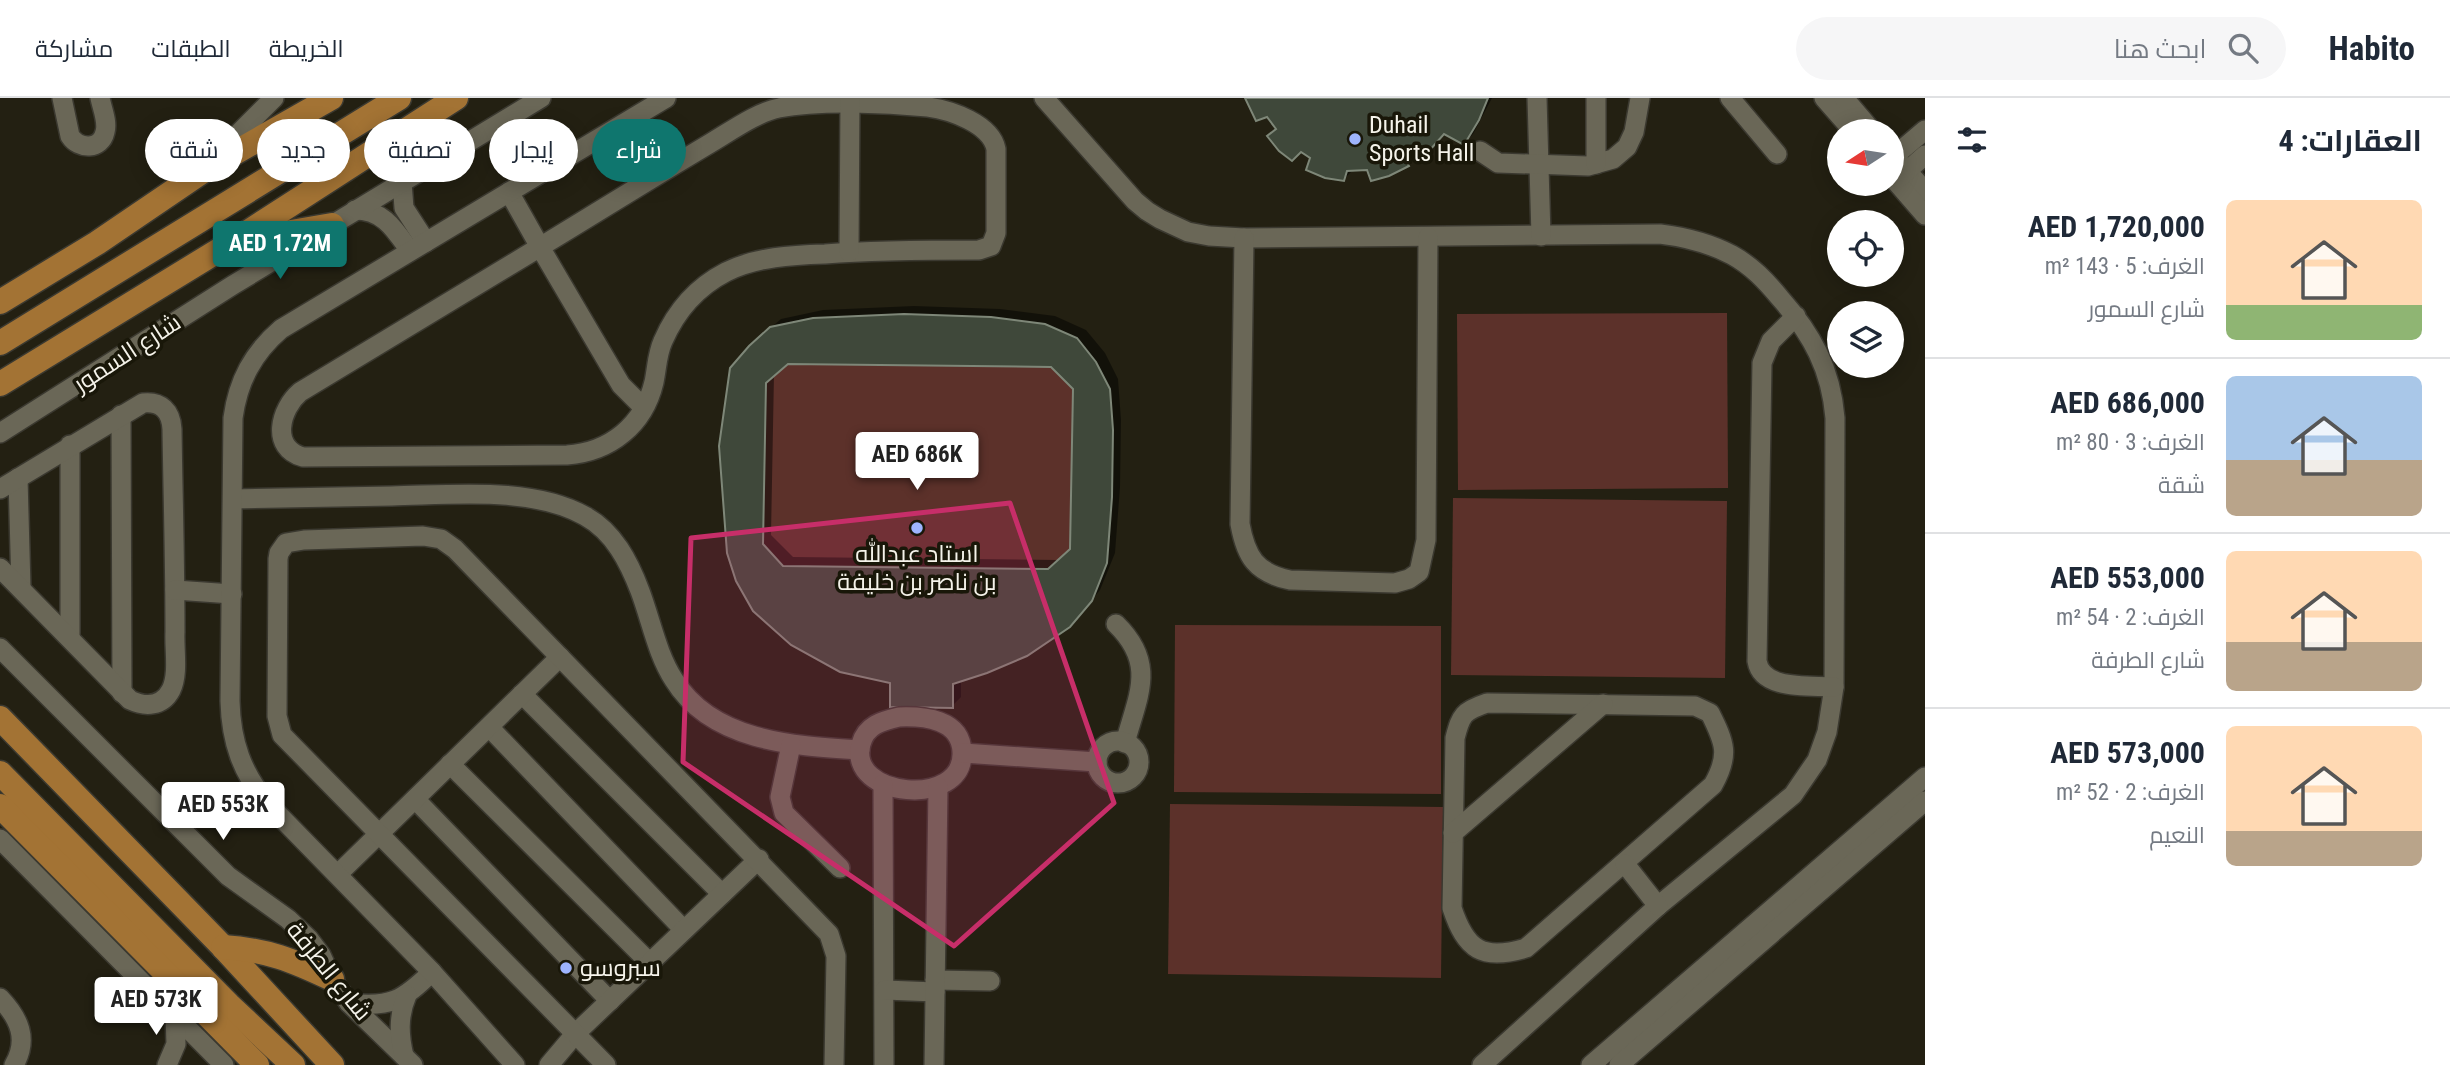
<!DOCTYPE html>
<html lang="ar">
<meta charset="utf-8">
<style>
:root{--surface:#fff;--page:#f6f6f7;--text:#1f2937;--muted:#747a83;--line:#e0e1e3;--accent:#0f766e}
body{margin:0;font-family:"Roboto Condensed",Cairo,sans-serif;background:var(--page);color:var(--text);direction:rtl;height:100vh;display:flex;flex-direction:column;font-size:26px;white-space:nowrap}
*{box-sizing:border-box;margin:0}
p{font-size:23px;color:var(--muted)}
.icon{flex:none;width:38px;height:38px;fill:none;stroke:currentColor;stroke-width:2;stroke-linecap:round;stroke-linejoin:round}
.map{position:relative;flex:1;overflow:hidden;direction:ltr}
.sheet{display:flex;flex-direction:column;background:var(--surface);width:525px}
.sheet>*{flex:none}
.hud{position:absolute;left:21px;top:21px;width:665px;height:63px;direction:rtl;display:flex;gap:14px}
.needle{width:46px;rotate:258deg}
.controls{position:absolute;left:1827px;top:21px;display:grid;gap:14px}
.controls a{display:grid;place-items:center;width:77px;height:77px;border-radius:50%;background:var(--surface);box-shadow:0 4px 18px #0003;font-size:35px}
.price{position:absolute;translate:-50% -60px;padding:0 16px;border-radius:7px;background:#fff;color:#222;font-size:23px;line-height:46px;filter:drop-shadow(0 2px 4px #0008)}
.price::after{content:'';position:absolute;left:50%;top:42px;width:21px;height:16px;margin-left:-10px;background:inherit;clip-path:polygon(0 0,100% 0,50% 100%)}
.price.selected{background:var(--accent);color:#fff}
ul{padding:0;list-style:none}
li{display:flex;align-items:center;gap:21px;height:175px;padding:0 28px}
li+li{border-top:2px solid var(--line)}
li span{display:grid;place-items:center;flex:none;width:196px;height:140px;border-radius:10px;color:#555}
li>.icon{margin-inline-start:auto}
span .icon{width:84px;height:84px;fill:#fffc;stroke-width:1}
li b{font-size:30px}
h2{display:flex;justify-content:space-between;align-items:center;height:84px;padding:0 28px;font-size:30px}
.pill{padding:0 24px;border-radius:32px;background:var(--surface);box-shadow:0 4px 18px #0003;font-size:24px;line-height:63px}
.pill.selected{background:var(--accent);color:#fff}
header{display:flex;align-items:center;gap:42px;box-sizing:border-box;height:98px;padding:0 35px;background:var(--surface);border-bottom:2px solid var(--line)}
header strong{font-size:33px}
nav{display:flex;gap:38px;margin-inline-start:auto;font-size:24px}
.search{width:490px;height:63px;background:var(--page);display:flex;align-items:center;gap:18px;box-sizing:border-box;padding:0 24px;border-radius:38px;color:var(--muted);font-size:26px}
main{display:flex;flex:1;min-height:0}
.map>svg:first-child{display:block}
</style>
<header>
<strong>Habito</strong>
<div class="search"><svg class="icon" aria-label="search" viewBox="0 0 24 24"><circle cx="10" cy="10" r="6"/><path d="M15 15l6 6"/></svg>ابحث هنا</div>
<nav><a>الخريطة</a><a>الطبقات</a><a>مشاركة</a></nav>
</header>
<main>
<section class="sheet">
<h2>العقارات: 4<svg class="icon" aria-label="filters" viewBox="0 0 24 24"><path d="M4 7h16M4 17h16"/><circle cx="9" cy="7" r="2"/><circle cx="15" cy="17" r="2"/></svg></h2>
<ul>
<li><span style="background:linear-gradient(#ffd9b3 75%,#8fb573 0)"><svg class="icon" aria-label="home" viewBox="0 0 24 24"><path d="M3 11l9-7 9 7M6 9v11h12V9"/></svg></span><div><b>AED 1,720,000</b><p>الغرف: 5 · 143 m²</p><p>شارع السمور</p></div></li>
<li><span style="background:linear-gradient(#a9c7e8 60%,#b9a48a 0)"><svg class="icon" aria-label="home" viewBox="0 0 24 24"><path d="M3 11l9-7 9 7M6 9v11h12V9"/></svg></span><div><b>AED 686,000</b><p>الغرف: 3 · 80 m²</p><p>شقة</p></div></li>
<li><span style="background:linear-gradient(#ffd9b3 65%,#b9a48a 0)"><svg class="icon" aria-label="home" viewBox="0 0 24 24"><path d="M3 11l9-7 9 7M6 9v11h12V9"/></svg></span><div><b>AED 553,000</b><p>الغرف: 2 · 54 m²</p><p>شارع الطرفة</p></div></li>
<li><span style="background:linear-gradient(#ffd9b3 75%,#b9a48a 0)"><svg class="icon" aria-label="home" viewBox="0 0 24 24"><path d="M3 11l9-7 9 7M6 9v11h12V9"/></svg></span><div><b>AED 573,000</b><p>الغرف: 2 · 52 m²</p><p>النعيم</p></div></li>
</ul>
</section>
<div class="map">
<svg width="1925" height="967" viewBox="0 0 1925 967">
<rect width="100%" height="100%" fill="#232012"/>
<g fill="#5c312a">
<path d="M1727 215 1728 390 1458 392 1457 216Z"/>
<path d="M770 229 1077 240 1096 264 1110 291 1113 332 1112 399 1107 465 1092 503 1070 529 1027 558 987 575 953 586V610L890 609V585L840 574 791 547 753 513 736 483 727 455 719 348 730 270 749 248Z"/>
<path d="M1453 400 1727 403 1725 580 1451 577Z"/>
<path d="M1175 527 1441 528V696L1174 694Z"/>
<path d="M1170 706 1443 709 1441 880 1168 876Z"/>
</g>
<g fill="#0007" fill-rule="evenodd">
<path d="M1247 0H1492L1473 36 1464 45 1445 34 1412 52 1417 58 1408 67 1353 72 1344 81 1277 30 1267 16Z"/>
<path d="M914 208 1000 211 1055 218 1086 232 1105 255 1118 281 1121 322 1120 389 1115 455 1100 492 1079 518 961 582V599L952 608 892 584 754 512 760 239 781 221 823 212ZM787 264 1052 268 1074 290 1071 451 1058 462 793 459 771 437 774 276Z"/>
</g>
<g fill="#3f483a" stroke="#7e8778" stroke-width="2" fill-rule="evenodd">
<path d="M1245 0H1488L1479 22 1464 47 1444 36 1422 61 1413 52 1404 59 1409 68 1389 78 1371 83 1367 72 1347 73 1344 83 1325 80 1306 72 1310 60 1301 54 1292 63 1279 53 1267 38 1276 31 1267 19 1256 23Z"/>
<path d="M904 216 991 219 1045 226 1077 240 1096 264 1110 291 1113 332 1112 399 1107 465 1092 503 1070 529 1027 558 987 575 953 586V610L890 609V585L840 574 791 547 753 513 736 483 727 455 719 348 730 270 749 248 770 229 813 220ZM788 266 1051 269 1073 291 1070 451 1048 471 783 468 763 446 766 285Z"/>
</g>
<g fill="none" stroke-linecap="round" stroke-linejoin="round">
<g stroke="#3b3930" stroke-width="22">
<g id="minor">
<path d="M62 0 70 38C79 52 101 52 105 34 108 24 102 10 100 0"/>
<path d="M1044 0 1135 103 1147 113 1160 121 1188 134 1209 138 1244 140 1660 136C1685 139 1709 145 1732 157 1752 168 1766 183 1780 200 1812 236 1831 271 1835 320L1834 589 1827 634 1817 662 1793 697 1658 808 1482 967"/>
<path d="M1537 0 1541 138"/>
<path d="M1730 0 1777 56"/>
<path d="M1824 0 1853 33"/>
<path d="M1844 0 1872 33"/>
<path d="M1480 53 1498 65 1588 68 1613 61 1627 49 1634 34 1640 0"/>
<path d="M1892 56 1925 93"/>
<path d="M215 59 274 0"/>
<path d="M1892 60 1925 32"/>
<path d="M1596 66V0"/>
<path d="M1892 79 1925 117"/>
<path d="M1899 80 1925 57"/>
<path d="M402 84 404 110 426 144"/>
<path d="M509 94 540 149 300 294C280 311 270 350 303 359L567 357C610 354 644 327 654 284 657 270 657 256 663 243 676 213 697 189 726 174 755 159 793 157 825 156 877 152 928 152 979 152L991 148 996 135V51C991 26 951 12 928 9 887 5 819 2 779 10 757 14 728 35 709 46 652 80 596 115 540 149L621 287 643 309"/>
<path d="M355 112C384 112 395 132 410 153"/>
<path d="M1244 140 1240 426C1246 459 1256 475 1290 482L1395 485 1409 481 1419 474 1426 442 1428 139"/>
<path d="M849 154 850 0"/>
<path d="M1796 218 1771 243 1762 265 1757 563C1762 593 1810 587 1834 589"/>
<path d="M121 317 122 595"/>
<path d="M0 335 233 187 541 0"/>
<path d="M70 347V539"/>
<path d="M18 380 21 490"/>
<path d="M0 391 143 305C161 303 171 313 172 331 173 398 175 466 175 534 174 551 179 576 171 592 162 609 145 609 130 602L0 470"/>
<path d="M233 401C286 400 339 399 392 398 451 397 532 388 585 418 614 434 629 464 640 493 651 522 657 556 674 582 712 644 795 648 860 652"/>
<path d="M175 492 232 496"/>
<path d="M1116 526C1157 566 1138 597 1125 645"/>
<path d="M0 550 228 778 288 821 309 841 321 857 332 881 349 905 413 967"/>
<path d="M522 596 722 796"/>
<path d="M1487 605 1695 608 1710 615C1725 645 1730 657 1713 687L1526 850C1482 863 1466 852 1452 810L1455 640C1461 617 1463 613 1487 605Z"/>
<path d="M899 619C924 618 961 621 962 654 965 711 846 700 861 646 866 627 882 623 899 619Z"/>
<path d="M489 629 684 832"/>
<circle cx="1118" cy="664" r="21"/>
<path d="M791 647 780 699 784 715 840 770"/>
<path d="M963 655 1097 664"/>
<path d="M450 666 650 865"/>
<path d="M883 686 884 967"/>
<path d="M415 701 610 903"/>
<path d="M1453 735 1603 606"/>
<path d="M0 741 224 967"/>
<path d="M1625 766 1658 808"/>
<path d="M338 776 560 559"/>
<path d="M935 882 990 883"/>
<path d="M885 892 935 894"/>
<path d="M0 900C19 920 29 941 14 967"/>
<path d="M349 905C391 910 403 902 432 874"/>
<path d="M404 958C399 937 398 918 407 897"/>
<path d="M167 967 176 946 175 917"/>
<path d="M515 967 432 874 268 706C242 675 231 644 230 603L233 320C238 283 253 255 281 231L666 0"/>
<path d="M549 967 576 935 759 761"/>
<path d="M606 967 282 637 277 618 278 461 279 455 286 445 304 442 423 438 441 441 455 451 829 836 836 858 834 967"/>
<path d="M934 967 938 689"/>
<path d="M1591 967 1925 679"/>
<path d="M1619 967 1925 703"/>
</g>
</g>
<g stroke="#3b3930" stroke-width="27">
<g id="major">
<path d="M245 142 332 127"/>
<path d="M0 204 97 145 203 73 331 0"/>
<path d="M0 245 399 0"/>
<path d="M0 286 234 143 456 0"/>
<path d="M0 620 223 849 332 967"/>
<path d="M0 675 229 907 293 967"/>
<path d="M0 708 257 967"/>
<path d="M223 849C268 852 292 862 332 881"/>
</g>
</g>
<use href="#minor" stroke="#6a6757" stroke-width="19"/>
<use href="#major" stroke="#a37334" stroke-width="24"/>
</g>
<path fill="#c72e69" fill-opacity="0.2" stroke="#c72e69" stroke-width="5" stroke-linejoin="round" d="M1010 405 1114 705 954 848 683 664 691 440Z"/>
<g fill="#9eb4fd" stroke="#191709" stroke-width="2.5">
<circle cx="1355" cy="41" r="7"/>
<circle cx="917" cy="430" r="7"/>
<circle cx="566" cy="870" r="7"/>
</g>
<g text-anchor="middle" stroke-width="7" stroke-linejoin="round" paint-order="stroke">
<g font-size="24" fill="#f5f3ea" stroke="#191709" text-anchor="start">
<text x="1369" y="35">Duhail<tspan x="1369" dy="28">Sports Hall</tspan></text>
<text x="917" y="464" text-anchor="middle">استاد عبدالله<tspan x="917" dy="28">بن ناصر بن خليفة</tspan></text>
<text x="580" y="878">سبروسو</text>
</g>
<g font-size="24" fill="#f5f3ea" stroke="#191709">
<text transform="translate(127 255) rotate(-33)" y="8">شارع السمور</text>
<text transform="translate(329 873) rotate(51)" y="8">شارع الطرفة</text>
</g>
</g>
</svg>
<div class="controls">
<a><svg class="needle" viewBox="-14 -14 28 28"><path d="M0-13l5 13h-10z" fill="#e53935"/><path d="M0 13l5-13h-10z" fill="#747a83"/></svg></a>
<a><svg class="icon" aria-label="locate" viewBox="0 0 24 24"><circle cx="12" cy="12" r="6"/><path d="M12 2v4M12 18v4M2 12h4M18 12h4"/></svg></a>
<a><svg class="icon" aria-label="layers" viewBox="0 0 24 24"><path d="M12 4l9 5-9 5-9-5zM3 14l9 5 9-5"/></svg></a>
</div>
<b class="price selected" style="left:280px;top:183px">AED 1.72M</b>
<b class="price" style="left:917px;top:394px">AED 686K</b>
<b class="price" style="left:223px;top:744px">AED 553K</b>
<b class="price" style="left:156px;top:939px">AED 573K</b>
<div class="hud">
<a class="pill selected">شراء</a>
<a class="pill">إيجار</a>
<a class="pill">تصفية</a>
<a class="pill">جديد</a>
<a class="pill">شقة</a>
</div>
</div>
</main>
